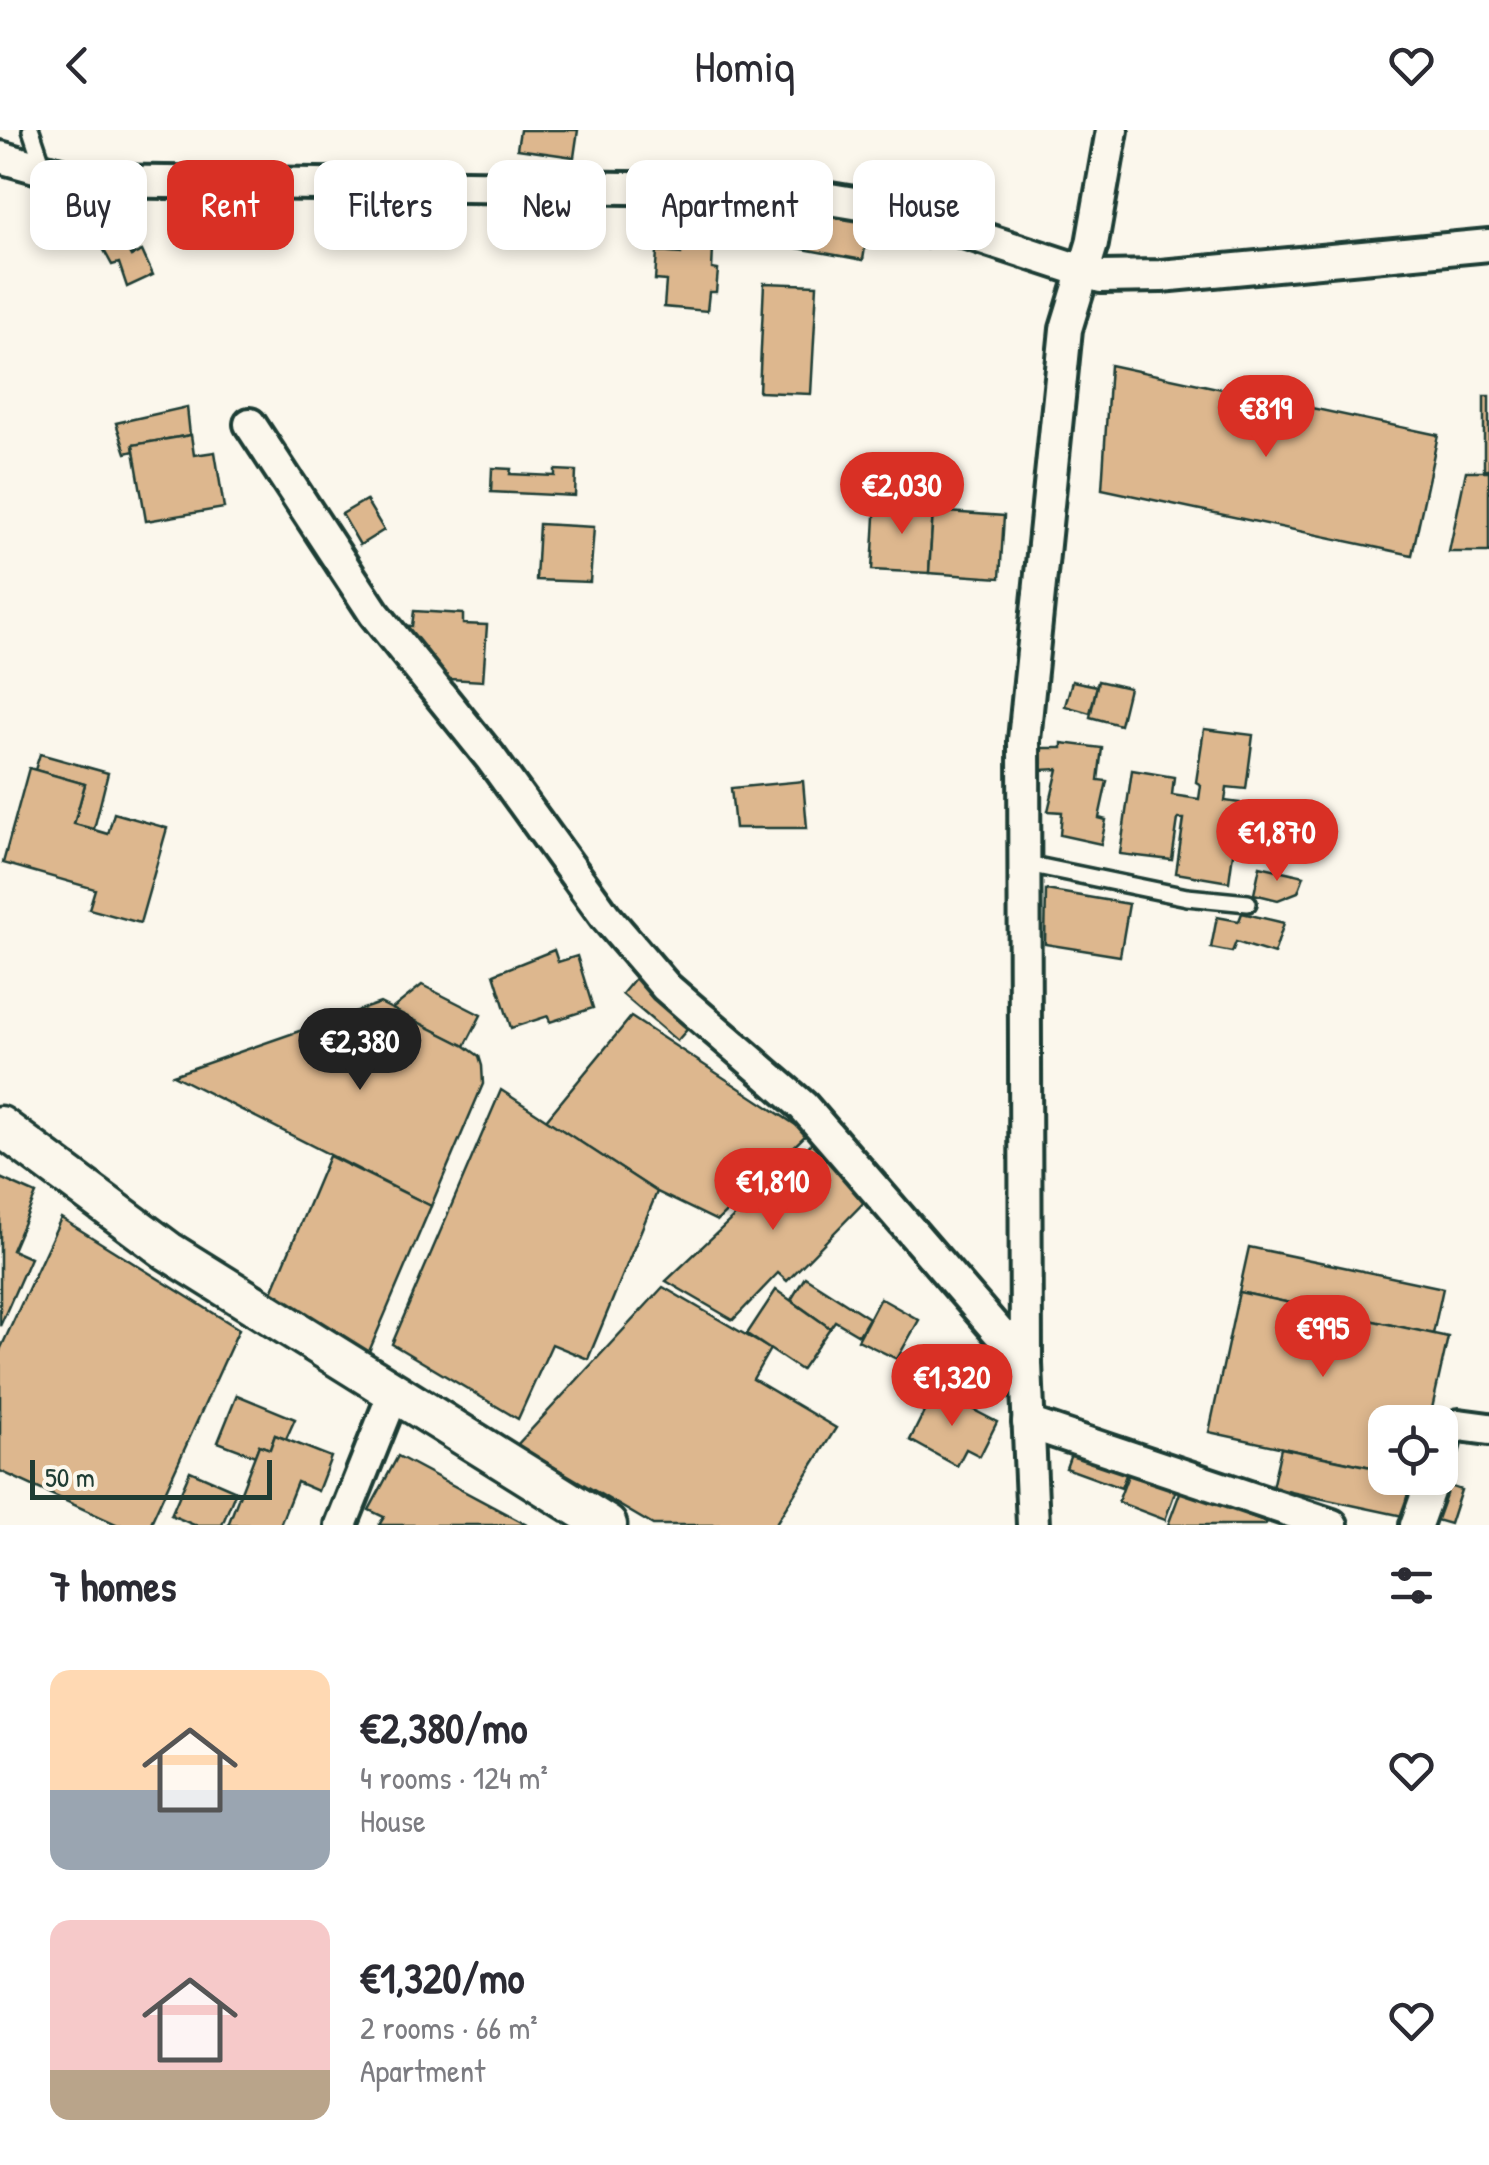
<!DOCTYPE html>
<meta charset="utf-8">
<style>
:root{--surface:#fff;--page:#f7f7f7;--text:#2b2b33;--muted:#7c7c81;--accent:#d93025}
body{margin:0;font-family:"Patrick Hand",sans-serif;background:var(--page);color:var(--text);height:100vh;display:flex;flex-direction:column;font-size:38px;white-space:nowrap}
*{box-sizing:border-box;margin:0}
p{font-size:32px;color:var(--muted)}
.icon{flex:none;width:55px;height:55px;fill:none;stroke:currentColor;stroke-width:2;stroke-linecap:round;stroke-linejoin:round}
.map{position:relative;height:1395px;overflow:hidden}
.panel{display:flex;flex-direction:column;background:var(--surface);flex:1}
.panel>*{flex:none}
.guide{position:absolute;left:30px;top:30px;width:1430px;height:90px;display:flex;gap:20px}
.controls{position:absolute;left:1368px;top:1275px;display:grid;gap:20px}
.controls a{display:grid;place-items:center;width:90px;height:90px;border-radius:20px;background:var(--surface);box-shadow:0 5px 15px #0003;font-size:50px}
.scale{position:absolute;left:30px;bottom:25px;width:242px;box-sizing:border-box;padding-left:10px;border:5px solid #1f3d34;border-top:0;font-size:28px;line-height:35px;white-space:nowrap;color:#1f3d34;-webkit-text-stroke:8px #fbf7ec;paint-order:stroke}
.price{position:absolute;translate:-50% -85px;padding:0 22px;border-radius:35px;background:var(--accent);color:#fff;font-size:32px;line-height:65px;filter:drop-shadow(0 2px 5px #0008)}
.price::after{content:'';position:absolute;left:50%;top:60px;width:30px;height:22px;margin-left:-15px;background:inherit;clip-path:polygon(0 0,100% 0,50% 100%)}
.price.selected{background:#222;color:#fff}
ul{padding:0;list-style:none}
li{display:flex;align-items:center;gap:30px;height:250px;padding:0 50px}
li span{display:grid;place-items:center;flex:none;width:280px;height:200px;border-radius:20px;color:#555}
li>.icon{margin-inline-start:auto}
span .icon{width:120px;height:120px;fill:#fffc;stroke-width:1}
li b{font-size:42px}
h2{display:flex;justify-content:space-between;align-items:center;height:120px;padding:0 50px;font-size:42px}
.chip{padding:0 35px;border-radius:20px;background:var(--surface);box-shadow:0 5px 15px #0003;font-size:35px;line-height:90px}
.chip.selected{background:var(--accent);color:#fff}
header{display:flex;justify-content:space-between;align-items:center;height:130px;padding:0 50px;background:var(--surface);font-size:45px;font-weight:600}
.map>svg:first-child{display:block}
</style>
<header><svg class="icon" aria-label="back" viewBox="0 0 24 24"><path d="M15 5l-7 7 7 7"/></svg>Homiq<svg class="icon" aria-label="heart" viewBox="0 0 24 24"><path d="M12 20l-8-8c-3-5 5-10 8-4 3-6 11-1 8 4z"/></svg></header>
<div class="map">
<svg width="1489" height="1395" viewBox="0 0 1489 1395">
<rect width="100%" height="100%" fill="#fbf7ec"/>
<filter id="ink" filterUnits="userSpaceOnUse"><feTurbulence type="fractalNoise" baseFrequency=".01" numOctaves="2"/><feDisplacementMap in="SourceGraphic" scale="20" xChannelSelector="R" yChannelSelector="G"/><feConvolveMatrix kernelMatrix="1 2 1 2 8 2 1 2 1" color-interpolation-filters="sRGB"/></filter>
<g filter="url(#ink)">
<g fill="#ddb78e" stroke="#1f3d34" stroke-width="2.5">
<path d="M520 0H578L574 27 517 19Z"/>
<path d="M766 70 870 86 863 130 759 111Z"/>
<path d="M103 72 131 126 142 121 153 145 127 157 119 133 112 135 84 83Z"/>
<path d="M869 89 926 103V119L866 108Z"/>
<path d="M681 117 713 119 712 139 718 140 716 162H709L707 181 664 177 666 151 655 150 657 122 681 124Z"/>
<path d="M764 153 817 155 811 264 759 262Z"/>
<path d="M1110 235 1438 305 1412 425 1102 359Z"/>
<rect x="1484" y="266" width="5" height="73"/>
<path d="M187 277 190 305 133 315 134 321 126 323 116 293Z"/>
<path d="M191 305 194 325 215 322 224 378 146 391 133 315Z"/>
<path d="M492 338 511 339 510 344 555 346V340L576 341 575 366 491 362Z"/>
<path d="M1466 341H1489V422H1449Z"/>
<path d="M876 369 920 372 919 379 933 381 929 443 872 440Z"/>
<path d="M366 370 384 400 360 415 342 384Z"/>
<path d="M933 381 1004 386 1000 448 929 443Z"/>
<path d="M539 394 594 397 590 452 536 450Z"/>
<path d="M414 481 463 484V494L487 495 483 551 432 548 397 495 412 496Z"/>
<path d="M1072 551 1097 556 1090 583 1065 576Z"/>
<path d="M1098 551 1129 558 1120 595 1090 587Z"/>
<path d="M1204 599 1253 605 1246 659 1227 657 1225 671 1240 673 1229 752 1176 743 1184 689H1178L1172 730 1120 724 1132 640 1174 647 1172 665 1199 669 1201 655 1196 652Z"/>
<path d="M1062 613 1102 618 1098 650 1107 651 1099 688 1106 690 1101 714 1060 705 1062 682 1048 681 1058 639 1041 640 1042 618H1062Z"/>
<path d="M40 624 108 643 94 699 74 694 85 654 35 640Z"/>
<path d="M29 638 85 654 74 694 108 704 114 683 167 698 140 793 89 779 95 759 3 733Z"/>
<path d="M803 651 807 698H735L731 658Z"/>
<path d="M1260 736 1304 746 1298 762 1278 770 1254 764Z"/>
<path d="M1046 760 1129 774 1120 826 1045 814Z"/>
<path d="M1242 783 1284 793 1274 824 1236 812 1232 822 1211 818 1217 787 1239 791Z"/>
<path d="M554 820 558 832 577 826 593 878 550 892 548 886 511 898 494 844Z"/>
<path d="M636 847 691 895 677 911 622 864Z"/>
<path d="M422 855 481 885 465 916 392 879Z"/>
<path d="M380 873 465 916 479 926 482 936 483 954 431 1076 173 945Z"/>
<path d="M631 887 808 1003 717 1091 657 1062 546 990Z"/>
<path d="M501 960 657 1062 588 1229 552 1214 518 1289 392 1214Z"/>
<path d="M815 1010 871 1065 787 1151 778 1143 733 1190 666 1151Z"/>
<path d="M329 1026 431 1076 368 1224 272 1162Z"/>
<path d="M0 1048 36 1064 12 1120 30 1128 0 1196Z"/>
<path d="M61 1088 239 1199 150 1395H118L0 1341V1220Z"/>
<path d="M1249 1117 1443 1158 1433 1204 1239 1162Z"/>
<path d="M805 1147 869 1188 859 1205 835 1191 830 1198 791 1170Z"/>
<path d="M663 1157 770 1219 753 1249 836 1298 775 1395H653L517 1315Z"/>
<path d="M776 1160 830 1198 801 1240 747 1204Z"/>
<path d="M1239 1162 1448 1207 1429 1292H1385V1340L1209 1302Z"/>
<path d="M880 1168 919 1190 897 1229 858 1210Z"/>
<path d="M935 1260 997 1292 980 1326 966 1319 957 1336 910 1310Z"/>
<path d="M237 1265 295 1289 286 1309 275 1305 270 1319 259 1315 255 1326 218 1312Z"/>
<path d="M275 1305 331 1327 318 1361 297 1352 280 1395H228L259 1315 270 1319Z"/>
<path d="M1074 1316 1129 1337 1121 1358 1066 1338Z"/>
<path d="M1281 1318 1385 1340V1348H1411L1403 1386 1272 1358Z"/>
<path d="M398 1326 527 1395H379L384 1387 369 1380Z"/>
<path d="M1131 1337 1178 1354 1165 1390 1118 1372Z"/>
<path d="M190 1341 236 1361 222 1395H194L171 1385Z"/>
<path d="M1440 1353 1461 1360 1450 1394 1429 1388Z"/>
<path d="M1181 1360 1267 1392 1265 1395H1168Z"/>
</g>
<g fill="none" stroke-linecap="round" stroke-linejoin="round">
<g stroke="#1f3d34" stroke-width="22">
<g id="service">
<path d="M31 0 44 39"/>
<path d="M1027 734 1187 767 1248 773"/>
</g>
</g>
<g stroke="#1f3d34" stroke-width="38">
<g id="minor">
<path d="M0 27 85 51 776 60 896 80 1101 147 1161 146 1489 115"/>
<path d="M250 294 374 483 490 627 605 786 666 857 803 976 1026 1234"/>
<path d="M1028 1293 1332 1395"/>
<path d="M1440 1325 1447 1302 1459 1295 1489 1299"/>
<path d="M341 1395 393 1265"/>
<path d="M1033 1395 1026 1234 1024 610 1066 199 1092 114 1112 0"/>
<path d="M1416 1395 1433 1348"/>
</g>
</g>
<g stroke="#1f3d34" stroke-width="45">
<path id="tertiary" d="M0 996 168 1121 607 1395"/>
</g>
<use href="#service" stroke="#fbf7ec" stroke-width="15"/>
<use href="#minor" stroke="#fbf7ec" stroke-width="30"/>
<use href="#tertiary" stroke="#fbf7ec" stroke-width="38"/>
</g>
</g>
</svg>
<div class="controls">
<a><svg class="icon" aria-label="locate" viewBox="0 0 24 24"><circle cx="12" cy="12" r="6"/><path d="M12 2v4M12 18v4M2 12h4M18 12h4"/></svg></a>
</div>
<div class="scale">50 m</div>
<b class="price" style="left:1266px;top:330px">€819</b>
<b class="price" style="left:902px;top:407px">€2,030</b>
<b class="price" style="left:1277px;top:754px">€1,870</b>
<b class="price selected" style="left:360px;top:963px">€2,380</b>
<b class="price" style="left:773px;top:1103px">€1,810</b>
<b class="price" style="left:1323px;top:1250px">€995</b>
<b class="price" style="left:952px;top:1299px">€1,320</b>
<div class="guide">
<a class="chip">Buy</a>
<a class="chip selected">Rent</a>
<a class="chip">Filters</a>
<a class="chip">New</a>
<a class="chip">Apartment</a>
<a class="chip">House</a>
</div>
</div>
<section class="panel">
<h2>7 homes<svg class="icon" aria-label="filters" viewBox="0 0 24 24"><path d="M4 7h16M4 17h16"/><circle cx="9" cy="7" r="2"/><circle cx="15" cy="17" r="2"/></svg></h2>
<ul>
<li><span style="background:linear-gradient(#ffd9b3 60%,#9aa5b1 0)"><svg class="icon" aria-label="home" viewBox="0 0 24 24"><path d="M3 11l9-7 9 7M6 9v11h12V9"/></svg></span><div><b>€2,380/mo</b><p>4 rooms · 124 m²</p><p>House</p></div><svg class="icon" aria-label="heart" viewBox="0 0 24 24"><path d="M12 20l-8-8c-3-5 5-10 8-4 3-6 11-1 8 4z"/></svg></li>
<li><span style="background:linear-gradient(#f6c9c9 75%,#b9a48a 0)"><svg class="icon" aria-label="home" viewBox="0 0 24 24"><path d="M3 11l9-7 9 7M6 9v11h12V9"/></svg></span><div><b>€1,320/mo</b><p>2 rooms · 66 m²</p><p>Apartment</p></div><svg class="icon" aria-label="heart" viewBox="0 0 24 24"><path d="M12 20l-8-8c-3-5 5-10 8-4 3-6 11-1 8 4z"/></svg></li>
</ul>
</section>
